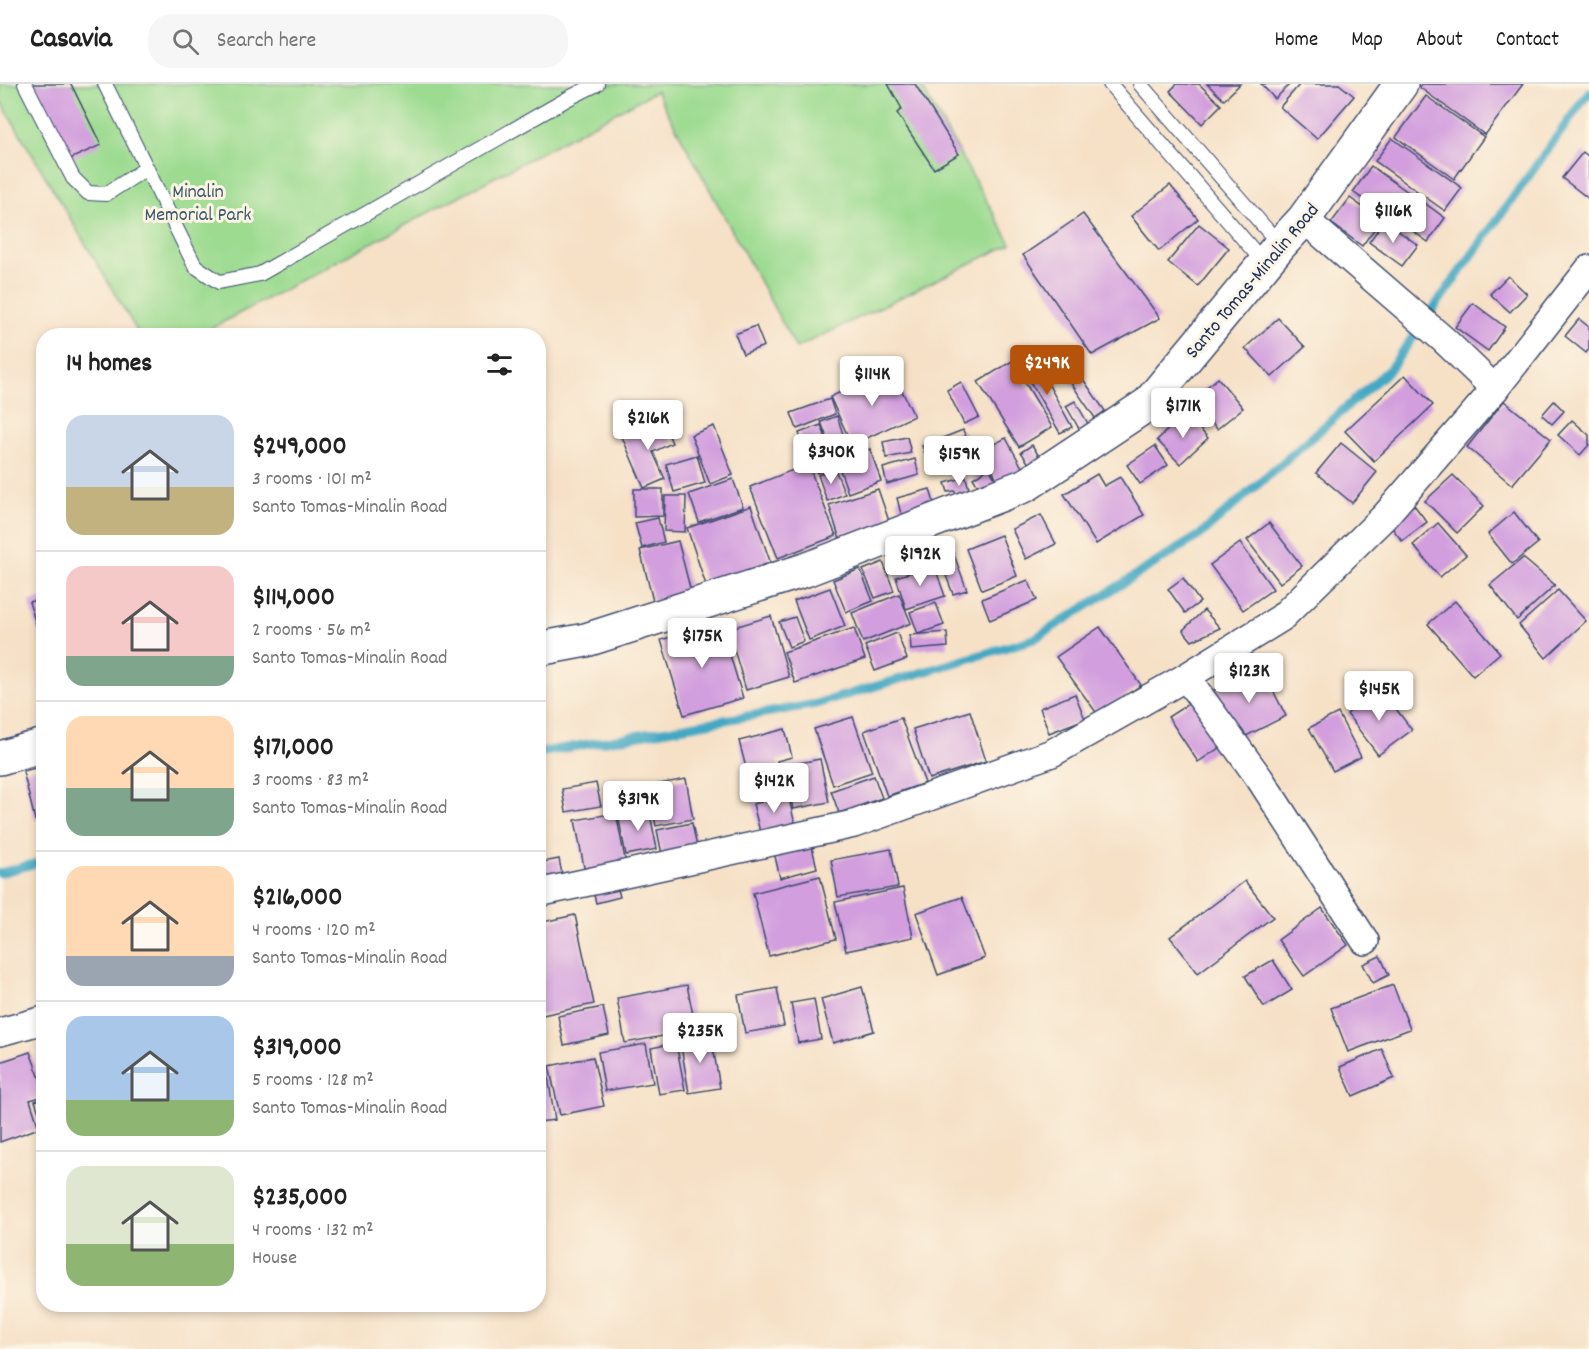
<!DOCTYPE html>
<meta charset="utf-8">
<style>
:root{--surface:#fff;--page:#f6f6f6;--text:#222;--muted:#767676;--line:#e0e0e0;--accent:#b45309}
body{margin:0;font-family:Dekko,sans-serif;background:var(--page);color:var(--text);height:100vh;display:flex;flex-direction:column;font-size:22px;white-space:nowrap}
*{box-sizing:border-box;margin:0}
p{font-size:20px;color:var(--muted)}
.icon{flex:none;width:33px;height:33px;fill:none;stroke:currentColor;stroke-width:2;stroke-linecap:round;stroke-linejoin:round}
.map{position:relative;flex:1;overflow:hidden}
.panel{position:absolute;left:36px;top:244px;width:510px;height:984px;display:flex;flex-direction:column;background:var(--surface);border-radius:24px;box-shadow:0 3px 9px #0003}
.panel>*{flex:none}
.price{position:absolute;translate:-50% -51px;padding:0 14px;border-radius:6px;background:#fff;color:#222;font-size:20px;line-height:39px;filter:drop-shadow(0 2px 3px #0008)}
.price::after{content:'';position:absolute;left:50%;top:36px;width:18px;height:14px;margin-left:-9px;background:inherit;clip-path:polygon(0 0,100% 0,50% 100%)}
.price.active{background:var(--accent);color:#fff}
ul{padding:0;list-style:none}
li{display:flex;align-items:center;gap:18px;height:150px;padding:0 30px}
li+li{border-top:2px solid var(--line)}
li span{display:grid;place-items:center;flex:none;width:168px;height:120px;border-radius:18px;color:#555}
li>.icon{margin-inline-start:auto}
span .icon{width:72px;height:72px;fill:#fffc;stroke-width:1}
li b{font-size:26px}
h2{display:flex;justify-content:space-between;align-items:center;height:72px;padding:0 30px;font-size:26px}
header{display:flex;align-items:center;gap:36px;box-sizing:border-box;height:84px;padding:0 30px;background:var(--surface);border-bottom:2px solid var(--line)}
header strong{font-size:28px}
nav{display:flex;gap:33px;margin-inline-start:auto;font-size:21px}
.search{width:420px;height:54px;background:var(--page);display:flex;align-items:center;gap:15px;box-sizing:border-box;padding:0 21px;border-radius:24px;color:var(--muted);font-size:22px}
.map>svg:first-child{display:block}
</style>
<header>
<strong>Casavia</strong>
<div class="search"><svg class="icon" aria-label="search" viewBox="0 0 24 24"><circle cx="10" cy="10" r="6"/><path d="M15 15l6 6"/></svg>Search here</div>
<nav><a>Home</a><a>Map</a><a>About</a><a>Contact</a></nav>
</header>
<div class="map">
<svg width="1589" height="1265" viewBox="0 0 1589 1265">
<rect width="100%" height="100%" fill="#fcf5e5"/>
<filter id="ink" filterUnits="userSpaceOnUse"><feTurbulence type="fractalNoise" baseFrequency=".0167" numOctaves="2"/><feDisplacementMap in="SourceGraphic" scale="12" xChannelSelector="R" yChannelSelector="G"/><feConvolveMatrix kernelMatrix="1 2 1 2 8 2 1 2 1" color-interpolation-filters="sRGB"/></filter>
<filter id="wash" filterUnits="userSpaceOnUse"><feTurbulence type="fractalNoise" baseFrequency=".008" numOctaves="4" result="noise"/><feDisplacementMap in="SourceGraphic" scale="24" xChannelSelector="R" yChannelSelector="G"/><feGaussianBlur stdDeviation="1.35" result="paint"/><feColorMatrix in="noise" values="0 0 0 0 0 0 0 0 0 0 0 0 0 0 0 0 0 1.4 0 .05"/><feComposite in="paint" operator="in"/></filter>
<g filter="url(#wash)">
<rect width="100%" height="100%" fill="#f6e1c7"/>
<path fill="#9ddb91" stroke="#5c8578" stroke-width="1.5" d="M0 0H920L1011 160 796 264 656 7 197 252H140L0 16Z"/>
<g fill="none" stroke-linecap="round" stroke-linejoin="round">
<g stroke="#43a8c3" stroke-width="9">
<path d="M538 669 816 620 1034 555 1200 451 1390 285 1589 8"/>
<path d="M0 789 44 777"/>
</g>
</g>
<g id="blocks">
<g fill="#d29ede">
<path d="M32 0H71L101 61 70 75Z"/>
<path d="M888 0H915L959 70 934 85 897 29 902 25Z"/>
<path d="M1177 0H1199L1221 21 1202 40 1170 7Z"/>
<path d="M1207 0H1240L1224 16Z"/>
<path d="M1261 0H1290L1275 15Z"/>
<path d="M1300 0H1339L1354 12 1317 55 1280 23Z"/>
<path d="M1422 0H1523L1485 51 1419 3Z"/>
<path d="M1426 12 1484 53 1454 95 1396 53Z"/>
<path d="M1392 54 1462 104 1445 127 1375 77Z"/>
<path d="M1583 68 1589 73V115L1562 94Z"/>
<path d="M1371 82 1415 113 1397 139 1353 108Z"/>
<path d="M1170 101 1198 135 1159 167 1131 132Z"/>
<path d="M1350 114 1381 136 1362 162 1331 139Z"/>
<path d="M1419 115 1445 134 1428 158 1402 139Z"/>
<path d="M1083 130 1160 234 1092 271 1023 171Z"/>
<path d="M1384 137 1418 161 1402 182 1369 158Z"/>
<path d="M1199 140 1229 164 1198 202 1168 178Z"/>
<path d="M1508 192 1527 210 1510 228 1490 210Z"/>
<path d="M1473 219 1505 243 1488 267 1455 243Z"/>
<path d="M1278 234 1305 263 1272 293 1245 264Z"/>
<path d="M1579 235 1589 243V265L1586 269 1565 252Z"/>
<path d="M756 242 764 262 743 270 735 250Z"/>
<path d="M1035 276 1072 343 1060 349 1022 284Z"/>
<path d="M1012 277 1052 343 1019 363 978 298Z"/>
<path d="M891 284 914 332 852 361 830 313Z"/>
<path d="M1076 285 1105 327 1095 334 1066 292Z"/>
<path d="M1405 291 1433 321 1374 377 1345 347Z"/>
<path d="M1218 294 1243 324 1217 345 1192 315Z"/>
<path d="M961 298 979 333 964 340 947 306Z"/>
<path d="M830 315 835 330 797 345 791 329Z"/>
<path d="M1075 317 1090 343 1081 348 1066 322Z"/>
<path d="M1504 317 1551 355 1512 401 1467 363Z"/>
<path d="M1554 317 1564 327 1552 340 1542 331Z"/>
<path d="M1185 329 1208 354 1180 380 1157 356Z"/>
<path d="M837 332 844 353 829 359 821 338Z"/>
<path d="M662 336 672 359 653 368 665 395 644 404 622 353Z"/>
<path d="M1572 336 1589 351V361L1580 371 1558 351Z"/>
<path d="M821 341 828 359 805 368 799 349Z"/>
<path d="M714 342 733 391 710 400 691 351Z"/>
<path d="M963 346 974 373 933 389 922 362Z"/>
<path d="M907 353 911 369 886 374 883 358Z"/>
<path d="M1006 354 1025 389 983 410 973 394 989 384 999 401 984 365Z"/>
<path d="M843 356 848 370 834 375 837 381 817 389 809 369Z"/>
<path d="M1341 359 1377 388 1352 419 1316 389Z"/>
<path d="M1032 361 1042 377 1029 380 1021 368Z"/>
<path d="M1155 362 1168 381 1140 400 1127 381Z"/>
<path d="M870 365 881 397 848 409 837 377Z"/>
<path d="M697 371 705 399 674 408 666 380Z"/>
<path d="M915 375 919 391 887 400 883 384Z"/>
<path d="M808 380 836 452 778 474 750 403Z"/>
<path d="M835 385 845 410 827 417 818 391Z"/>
<path d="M1097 390 1104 402 1120 393 1144 431 1096 460 1064 410Z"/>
<path d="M1453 391 1484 422 1457 449 1425 417Z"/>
<path d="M966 393 970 410 957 413 955 407 948 408 945 399Z"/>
<path d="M733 395 743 423 699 438 689 410Z"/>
<path d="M634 405H663V432L634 433Z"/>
<path d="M878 405 892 446 842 462 829 421Z"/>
<path d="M930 405 938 433 904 442 897 414Z"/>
<path d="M665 412H686L685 448 664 447Z"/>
<path d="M1414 421 1427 438 1402 457 1389 440Z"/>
<path d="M751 422 771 480 706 501 687 444Z"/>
<path d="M1514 428 1538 459 1512 480 1488 450Z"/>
<path d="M1041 431 1056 460 1026 475 1012 445Z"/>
<path d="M658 434 664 458 642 464 635 439Z"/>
<path d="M1269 439 1302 482 1280 499 1247 456Z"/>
<path d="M1438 439 1466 471 1440 493 1413 461Z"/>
<path d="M1001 451 1017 492 982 506 966 465Z"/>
<path d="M678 457 691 508 653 517 640 466Z"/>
<path d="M1240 459 1273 505 1243 526 1210 481Z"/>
<path d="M953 468 967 506 953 510 939 473Z"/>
<path d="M1523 474 1555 501 1517 536 1490 501Z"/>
<path d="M883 478 894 507 875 514 863 486Z"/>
<path d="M934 481 945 512 906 525 896 493Z"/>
<path d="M860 485 873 517 846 528 833 496Z"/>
<path d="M1183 494 1200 518 1185 529 1168 505Z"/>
<path d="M1028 496 1037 516 990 536 982 515Z"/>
<path d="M830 504 845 542 809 556 794 517Z"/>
<path d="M1558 506 1586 537 1546 574 1519 541Z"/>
<path d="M899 510 911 539 863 558 852 529Z"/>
<path d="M44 514V562H43L29 518Z"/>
<path d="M1455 517 1500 569 1473 592 1428 540Z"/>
<path d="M936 519 944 541 918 550 910 528Z"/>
<path d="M1204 526 1220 544 1192 557 1183 546Z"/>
<path d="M771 532 789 593 746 606 728 545Z"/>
<path d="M795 533 804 557 789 563 779 538Z"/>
<path d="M720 538 743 614 684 631 661 556Z"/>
<path d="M1100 543 1141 601 1098 631 1056 573Z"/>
<path d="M854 544 865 575 795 599 784 568Z"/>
<path d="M947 548 948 563 911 566 910 551Z"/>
<path d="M897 549 907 575 875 587 865 562Z"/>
<path d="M1261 583 1286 632 1236 657 1212 607Z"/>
<path d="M1381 605 1412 646 1378 671 1347 630Z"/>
<path d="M1075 610 1085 635 1049 649 1040 624Z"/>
<path d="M1196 615 1225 660 1198 678 1168 633Z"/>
<path d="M970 627 986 677 929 695 913 645Z"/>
<path d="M1338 629 1361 673 1333 687 1309 644Z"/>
<path d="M853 633 872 688 833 701 814 645Z"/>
<path d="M901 634 925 699 887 712 864 647Z"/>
<path d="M785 645 792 673 777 677 785 706 754 714 739 657Z"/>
<path d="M820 675 829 718 793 725 784 682Z"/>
<path d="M44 682V734L35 736 23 687Z"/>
<path d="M874 692 882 714 839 729 831 707Z"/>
<path d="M686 695 693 735 656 742 648 702Z"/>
<path d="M596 699 601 722 566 728 562 705Z"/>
<path d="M788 711 795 740 760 748 753 720Z"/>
<path d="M649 725 657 765 626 771 618 731Z"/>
<path d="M616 729 627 786 586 794 575 736Z"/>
<path d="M692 739 697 763 662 770 657 746Z"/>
<path d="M811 759 817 784 780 794 774 768Z"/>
<path d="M891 765 898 803 838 813 831 776Z"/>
<path d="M559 775 563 795 538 800V779Z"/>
<path d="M820 792 836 855 769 872 753 809Z"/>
<path d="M616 797 620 813 596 819 592 803Z"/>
<path d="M1245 797 1273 833 1198 889 1170 853Z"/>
<path d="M903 804 913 853 846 867 835 818Z"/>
<path d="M962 813 985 874 938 891 916 829Z"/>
<path d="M1322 824 1348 861 1304 892 1278 856Z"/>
<path d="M575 831 594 920 538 932V839Z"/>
<path d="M1380 872 1389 891 1373 899 1363 880Z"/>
<path d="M1273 876 1292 906 1264 923 1245 892Z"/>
<path d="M687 901 696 946 625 959 617 914Z"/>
<path d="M1393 901 1410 945 1348 968 1331 924Z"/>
<path d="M862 903 874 947 833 959 821 915Z"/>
<path d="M777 904 784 942 745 949 738 911Z"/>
<path d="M814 915 821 955 798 959 791 919Z"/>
<path d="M603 923 609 951 564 961 558 932Z"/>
<path d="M711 951 720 1004 689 1009 680 956Z"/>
<path d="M676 959 685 1006 659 1010 651 964Z"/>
<path d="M646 960 653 999 605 1007 598 968Z"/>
<path d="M1382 965 1394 994 1353 1012 1340 983Z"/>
<path d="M30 968 44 1005V1012L30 1016 39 1044 0 1058V978Z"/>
<path d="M593 973 604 1022 560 1031 549 982Z"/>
<path d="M546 980 555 1036 538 1038V981Z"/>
<path d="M44 1014V1040H43L35 1017Z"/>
</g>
</g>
</g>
<g filter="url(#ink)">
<use href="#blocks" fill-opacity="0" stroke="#3c4a6e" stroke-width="1.5"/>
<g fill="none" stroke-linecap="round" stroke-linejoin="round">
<g stroke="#3c4a6e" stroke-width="16">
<g id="service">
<path d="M25 0 73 94 88 109 106 110 147 84"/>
<path d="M105 0 195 182 219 198 260 190 569 14 597 0"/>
<path d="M1110 0 1265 180"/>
<path d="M1140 0 1280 161"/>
</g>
</g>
<g stroke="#3c4a6e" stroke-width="30">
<g id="minor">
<path d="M1304 135 1444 256 1495 305"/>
<path d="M1186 593 1260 695 1365 857"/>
<path d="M538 809 854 740 1052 669 1186 593 1281 534 1384 433 1495 305 1589 185"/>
<path d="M0 948 44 936"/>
</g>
</g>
<g stroke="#3c4a6e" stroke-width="36">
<g id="tertiary">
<path d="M538 565 586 556 805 486 1026 401 1148 320 1280 161 1304 135 1401 0"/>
<path d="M0 674 44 661"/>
</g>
</g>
<use href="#service" stroke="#fff" stroke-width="14"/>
<use href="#minor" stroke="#fff" stroke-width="27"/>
<use href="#tertiary" stroke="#fff" stroke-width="33"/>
</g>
</g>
<g text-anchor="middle" stroke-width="6" stroke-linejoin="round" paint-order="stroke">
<g font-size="20" fill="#3c5a6b" stroke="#fcf5e5">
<text x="198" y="113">Minalin<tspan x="198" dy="23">Memorial Park</tspan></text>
</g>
<g font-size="20" fill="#1b2f5e" stroke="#fcf5e5">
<text transform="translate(1251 196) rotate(-50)" y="7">Santo Tomas-Minalin Road</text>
</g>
</g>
</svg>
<b class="price" style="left:1393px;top:160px">$116K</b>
<b class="price active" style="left:1047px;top:312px">$249K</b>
<b class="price" style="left:872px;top:323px">$114K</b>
<b class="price" style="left:1183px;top:355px">$171K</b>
<b class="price" style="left:648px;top:367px">$216K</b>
<b class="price" style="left:831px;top:401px">$340K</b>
<b class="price" style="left:959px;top:403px">$159K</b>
<b class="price" style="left:920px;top:503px">$192K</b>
<b class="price" style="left:702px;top:585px">$175K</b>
<b class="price" style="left:1249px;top:620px">$123K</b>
<b class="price" style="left:1379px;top:638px">$145K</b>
<b class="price" style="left:774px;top:730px">$142K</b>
<b class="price" style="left:638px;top:748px">$319K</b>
<b class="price" style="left:700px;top:980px">$235K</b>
<section class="panel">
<h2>14 homes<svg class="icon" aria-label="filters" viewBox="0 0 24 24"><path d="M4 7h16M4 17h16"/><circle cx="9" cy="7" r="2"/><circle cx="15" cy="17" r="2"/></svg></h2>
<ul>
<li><span style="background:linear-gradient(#c9d6e8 60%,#c2b280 0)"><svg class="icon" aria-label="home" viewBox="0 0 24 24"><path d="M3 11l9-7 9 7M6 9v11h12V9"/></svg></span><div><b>$249,000</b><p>3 rooms · 101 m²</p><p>Santo Tomas-Minalin Road</p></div></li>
<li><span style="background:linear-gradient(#f6c9c9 75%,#7fa58c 0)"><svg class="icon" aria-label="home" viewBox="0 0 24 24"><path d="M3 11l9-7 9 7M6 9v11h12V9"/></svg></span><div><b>$114,000</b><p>2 rooms · 56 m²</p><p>Santo Tomas-Minalin Road</p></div></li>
<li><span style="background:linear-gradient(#ffd9b3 60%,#7fa58c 0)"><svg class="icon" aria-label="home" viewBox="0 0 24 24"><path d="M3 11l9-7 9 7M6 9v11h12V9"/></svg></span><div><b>$171,000</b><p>3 rooms · 83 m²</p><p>Santo Tomas-Minalin Road</p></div></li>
<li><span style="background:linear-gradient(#ffd9b3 75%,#9aa5b1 0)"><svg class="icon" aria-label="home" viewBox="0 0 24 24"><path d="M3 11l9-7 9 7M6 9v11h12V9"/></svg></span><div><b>$216,000</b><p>4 rooms · 120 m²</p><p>Santo Tomas-Minalin Road</p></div></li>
<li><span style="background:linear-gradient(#a9c7e8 70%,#8fb573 0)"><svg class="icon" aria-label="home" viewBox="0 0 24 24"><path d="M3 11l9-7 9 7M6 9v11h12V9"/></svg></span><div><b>$319,000</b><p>5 rooms · 128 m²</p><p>Santo Tomas-Minalin Road</p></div></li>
<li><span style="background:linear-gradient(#dfe7d0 65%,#8fb573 0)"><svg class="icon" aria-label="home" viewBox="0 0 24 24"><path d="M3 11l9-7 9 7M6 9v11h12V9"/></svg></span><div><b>$235,000</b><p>4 rooms · 132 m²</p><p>House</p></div></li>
</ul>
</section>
</div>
